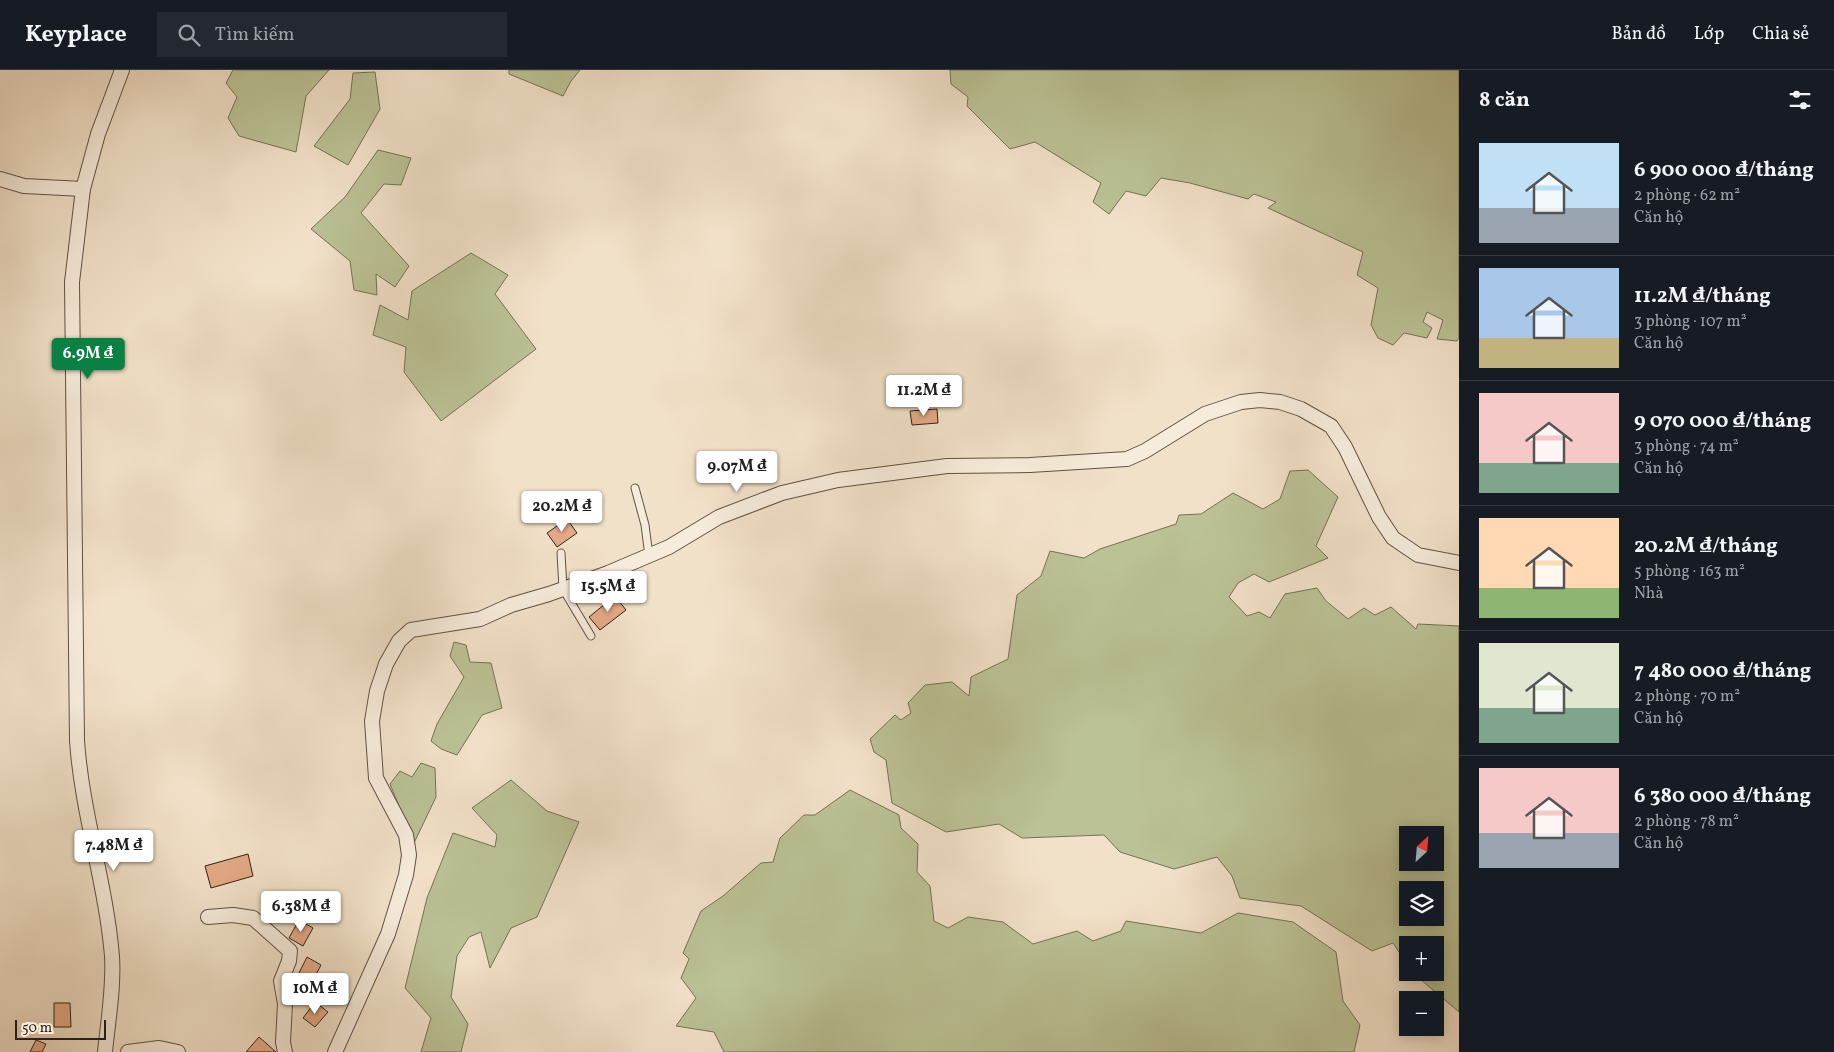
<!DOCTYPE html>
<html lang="vi">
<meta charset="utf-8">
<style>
:root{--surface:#171b24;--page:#242831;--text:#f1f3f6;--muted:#9ea1a6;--line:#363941;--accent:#0b8043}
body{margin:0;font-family:Vollkorn,serif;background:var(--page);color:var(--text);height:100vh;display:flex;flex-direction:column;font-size:19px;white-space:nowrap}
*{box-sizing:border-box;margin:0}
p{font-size:16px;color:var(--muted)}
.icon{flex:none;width:28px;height:28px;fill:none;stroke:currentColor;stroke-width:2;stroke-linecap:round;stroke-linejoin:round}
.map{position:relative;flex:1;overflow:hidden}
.details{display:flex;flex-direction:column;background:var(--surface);width:375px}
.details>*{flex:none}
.needle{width:32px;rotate:26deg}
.tools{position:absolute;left:1399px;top:756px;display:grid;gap:10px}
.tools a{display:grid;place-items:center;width:45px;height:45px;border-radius:0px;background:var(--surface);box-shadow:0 2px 12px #0003;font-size:25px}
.scale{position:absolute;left:15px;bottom:12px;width:91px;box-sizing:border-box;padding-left:5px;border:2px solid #302117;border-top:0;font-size:14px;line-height:18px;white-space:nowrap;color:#302117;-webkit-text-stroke:4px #f7ecdc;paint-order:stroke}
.price{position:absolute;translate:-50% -42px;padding:0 11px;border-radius:5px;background:#fff;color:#222;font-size:16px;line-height:32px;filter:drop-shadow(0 1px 2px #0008)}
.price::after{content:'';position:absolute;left:50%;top:30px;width:15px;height:11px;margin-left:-8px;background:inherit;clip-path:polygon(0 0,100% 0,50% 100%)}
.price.on{background:var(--accent);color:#fff}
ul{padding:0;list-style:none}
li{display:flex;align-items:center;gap:15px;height:125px;padding:0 20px}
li+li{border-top:1px solid var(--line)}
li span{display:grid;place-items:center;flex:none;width:140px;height:100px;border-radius:0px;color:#555}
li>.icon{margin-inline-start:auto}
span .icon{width:60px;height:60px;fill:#fffc;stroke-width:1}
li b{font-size:21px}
h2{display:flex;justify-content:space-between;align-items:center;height:60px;padding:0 20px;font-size:21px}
header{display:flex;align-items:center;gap:30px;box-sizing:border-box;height:70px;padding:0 25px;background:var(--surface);border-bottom:1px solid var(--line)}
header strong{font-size:24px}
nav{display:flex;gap:28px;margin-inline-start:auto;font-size:18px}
.search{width:350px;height:45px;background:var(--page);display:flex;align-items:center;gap:12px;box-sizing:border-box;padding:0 18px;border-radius:0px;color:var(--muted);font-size:19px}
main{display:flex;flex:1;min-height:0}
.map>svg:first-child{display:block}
</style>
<header>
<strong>Keyplace</strong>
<div class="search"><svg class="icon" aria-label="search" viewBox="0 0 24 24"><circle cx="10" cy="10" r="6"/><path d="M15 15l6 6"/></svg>Tìm kiếm</div>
<nav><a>Bản đồ</a><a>Lớp</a><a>Chia sẻ</a></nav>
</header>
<main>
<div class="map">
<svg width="1459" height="982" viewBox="0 0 1459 982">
<rect width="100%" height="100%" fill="#f2e1c9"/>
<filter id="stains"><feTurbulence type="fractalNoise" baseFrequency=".004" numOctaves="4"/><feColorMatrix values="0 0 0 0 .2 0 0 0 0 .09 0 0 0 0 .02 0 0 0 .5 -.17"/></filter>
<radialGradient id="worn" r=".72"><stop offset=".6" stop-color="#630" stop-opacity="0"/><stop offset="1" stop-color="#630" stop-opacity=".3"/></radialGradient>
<g fill="#bbc296" stroke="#767256" fill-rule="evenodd">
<path d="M233 0H329L306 26 296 82 239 66 228 48 237 27 226 13Z"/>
<path d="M509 0H580L571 11 563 26 509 4Z"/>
<path d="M950 0H1459V268L1457 271 1437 269 1443 250 1427 242 1423 252 1432 258 1427 268 1404 263 1393 275 1378 268 1371 255 1378 218 1357 205 1363 182 1268 138 1276 132 1254 124 1248 129 1190 113 1161 108 1146 126 1126 121 1109 144 1093 132 1101 113 1035 72 1010 79 967 36 968 27 951 14Z"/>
<path d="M375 2 380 39 348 95 314 76 350 29 353 3Z"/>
<path d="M378 80 411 88 401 115 384 114 361 143 409 196 395 217 376 204 377 225 354 220 350 191 311 159 345 127Z"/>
<path d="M471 183 508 205 495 224 536 279 441 351 404 302 406 277 373 265 380 235 408 250 412 221Z"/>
<path d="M1308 400 1338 427 1316 476 1328 488 1269 512 1254 504 1238 513 1229 527 1247 546 1259 542 1270 548 1285 524 1317 518 1326 531 1348 549 1364 538 1375 545 1391 537 1416 559 1418 554 1459 556V942L1413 903 1435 902V875H1408L1407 894 1393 873 1372 881 1301 836 1240 828 1232 806 1217 787 1174 799 1120 782 1104 765 1022 768 999 754 946 762 892 733 886 690 874 682 870 669 895 645 901 650 911 643 908 633 925 615 952 612 969 626 971 607 1008 589 1017 525 1041 506 1050 481 1084 488 1100 479 1176 454 1179 445 1201 444 1233 423 1263 439 1280 429 1290 401ZM1408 765H1435V792H1408ZM1408 820H1435V848H1408Z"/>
<path d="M454 572 466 575 470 592 491 593 502 638 482 645 457 685 441 679 431 671 437 654 464 607 450 586Z"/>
<path d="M421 693 435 698 436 727 414 773 390 714 400 701 412 707Z"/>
<path d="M511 710 547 741 579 752 537 847 511 858 490 898 481 862 469 867 457 886 451 927 468 954 461 982H421L431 948 405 918 427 828 453 763 495 777 497 765 472 738Z"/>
<path d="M850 720 899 745 901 758 918 774 917 802 930 816 934 851 948 858 968 847 1003 852 1033 874 1077 861 1093 871 1121 861 1126 851 1201 863 1238 843 1293 852 1336 882 1343 931 1360 955 1354 982H724L714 962 676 956 696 928 681 908 689 889 683 883 701 841 723 826 761 793 773 792 780 768 804 745H815Z"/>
</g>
<g fill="#e4aa86" stroke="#302117">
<path d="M937 339 938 353 912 355 910 341Z"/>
<path d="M567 449 577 463 557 477 547 463Z"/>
<path d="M615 526 626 540 600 560 589 547Z"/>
<path d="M248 784 253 806 211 818 205 796Z"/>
<path d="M299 850 313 858 303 876 289 868Z"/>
<path d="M307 887 321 895 309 918 295 911Z"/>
<path d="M315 932 328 942 315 957 303 948Z"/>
<path d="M54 933H70L71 957H54Z"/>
<path d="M259 967 276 982H246Z"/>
<path d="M36 970 46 974 42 982H30Z"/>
</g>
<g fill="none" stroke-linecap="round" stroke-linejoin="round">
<g stroke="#605144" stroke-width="9">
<g id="service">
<path d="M635 418 645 455 649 486"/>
<path d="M561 483 563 519 591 566"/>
</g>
</g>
<g stroke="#605144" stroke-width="16">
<g id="minor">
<path d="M0 109 24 116 83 119"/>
<path d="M208 847 233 845 253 848 290 881 289 891 281 911 285 934 283 972 285 982"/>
<path d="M105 982C108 951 114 918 112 886 106 814 82 743 77 671L72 212 83 119 98 64 122 0"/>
<path d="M128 982 159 978 178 982"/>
<path d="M335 982 388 864 406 805 409 785 406 765 376 708 372 651 377 621 386 594 399 571 411 560 480 549 511 535 549 524 608 503 669 477 719 447 782 423 838 410 947 396 1030 395 1127 389 1145 381 1205 344 1241 332 1260 330 1280 332 1301 339 1331 356 1345 377 1379 447 1393 468 1418 485 1459 493"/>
</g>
</g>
<use href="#service" stroke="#f7ecdc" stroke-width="7"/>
<use href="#minor" stroke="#f7ecdc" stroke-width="14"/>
</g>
<rect width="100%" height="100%" filter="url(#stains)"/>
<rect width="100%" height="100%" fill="url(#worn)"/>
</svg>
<div class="tools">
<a><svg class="needle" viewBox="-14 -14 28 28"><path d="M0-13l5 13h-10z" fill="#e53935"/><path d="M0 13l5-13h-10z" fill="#9ea1a6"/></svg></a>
<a><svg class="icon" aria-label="layers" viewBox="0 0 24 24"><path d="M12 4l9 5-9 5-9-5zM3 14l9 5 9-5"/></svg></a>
<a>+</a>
<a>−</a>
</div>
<div class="scale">50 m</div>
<b class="price on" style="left:88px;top:310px">6.9M ₫</b>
<b class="price" style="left:924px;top:347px">11.2M ₫</b>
<b class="price" style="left:737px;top:423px">9.07M ₫</b>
<b class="price" style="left:562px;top:463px">20.2M ₫</b>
<b class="price" style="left:608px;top:543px">15.5M ₫</b>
<b class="price" style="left:114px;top:802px">7.48M ₫</b>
<b class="price" style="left:301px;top:863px">6.38M ₫</b>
<b class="price" style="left:315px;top:945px">10M ₫</b>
</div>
<section class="details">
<h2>8 căn<svg class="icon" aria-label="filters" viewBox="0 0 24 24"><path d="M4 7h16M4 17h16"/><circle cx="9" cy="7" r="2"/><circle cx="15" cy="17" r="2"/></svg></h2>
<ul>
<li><span style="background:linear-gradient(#bfe0f5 65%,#9aa5b1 0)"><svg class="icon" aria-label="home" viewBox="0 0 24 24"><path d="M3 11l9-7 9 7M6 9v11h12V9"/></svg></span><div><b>6 900 000 ₫/tháng</b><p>2 phòng · 62 m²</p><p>Căn hộ</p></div></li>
<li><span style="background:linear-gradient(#a9c7e8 70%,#c2b280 0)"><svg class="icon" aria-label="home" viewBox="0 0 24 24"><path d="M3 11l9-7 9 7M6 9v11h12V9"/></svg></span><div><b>11.2M ₫/tháng</b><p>3 phòng · 107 m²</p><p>Căn hộ</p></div></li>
<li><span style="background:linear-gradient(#f6c9c9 70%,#7fa58c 0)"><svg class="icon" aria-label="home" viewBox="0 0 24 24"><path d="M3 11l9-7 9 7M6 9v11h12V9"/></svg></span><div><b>9 070 000 ₫/tháng</b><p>3 phòng · 74 m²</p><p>Căn hộ</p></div></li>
<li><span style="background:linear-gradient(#ffd9b3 70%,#8fb573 0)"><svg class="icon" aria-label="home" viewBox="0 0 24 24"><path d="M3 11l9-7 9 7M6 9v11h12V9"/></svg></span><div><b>20.2M ₫/tháng</b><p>5 phòng · 163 m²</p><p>Nhà</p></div></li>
<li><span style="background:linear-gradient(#dfe7d0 65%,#7fa58c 0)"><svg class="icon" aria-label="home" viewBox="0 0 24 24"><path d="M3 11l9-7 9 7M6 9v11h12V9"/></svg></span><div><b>7 480 000 ₫/tháng</b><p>2 phòng · 70 m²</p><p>Căn hộ</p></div></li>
<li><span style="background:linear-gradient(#f6c9c9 65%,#9aa5b1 0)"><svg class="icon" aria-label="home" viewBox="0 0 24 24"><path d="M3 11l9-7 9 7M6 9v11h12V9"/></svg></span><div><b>6 380 000 ₫/tháng</b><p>2 phòng · 78 m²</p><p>Căn hộ</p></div></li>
</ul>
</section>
</main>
